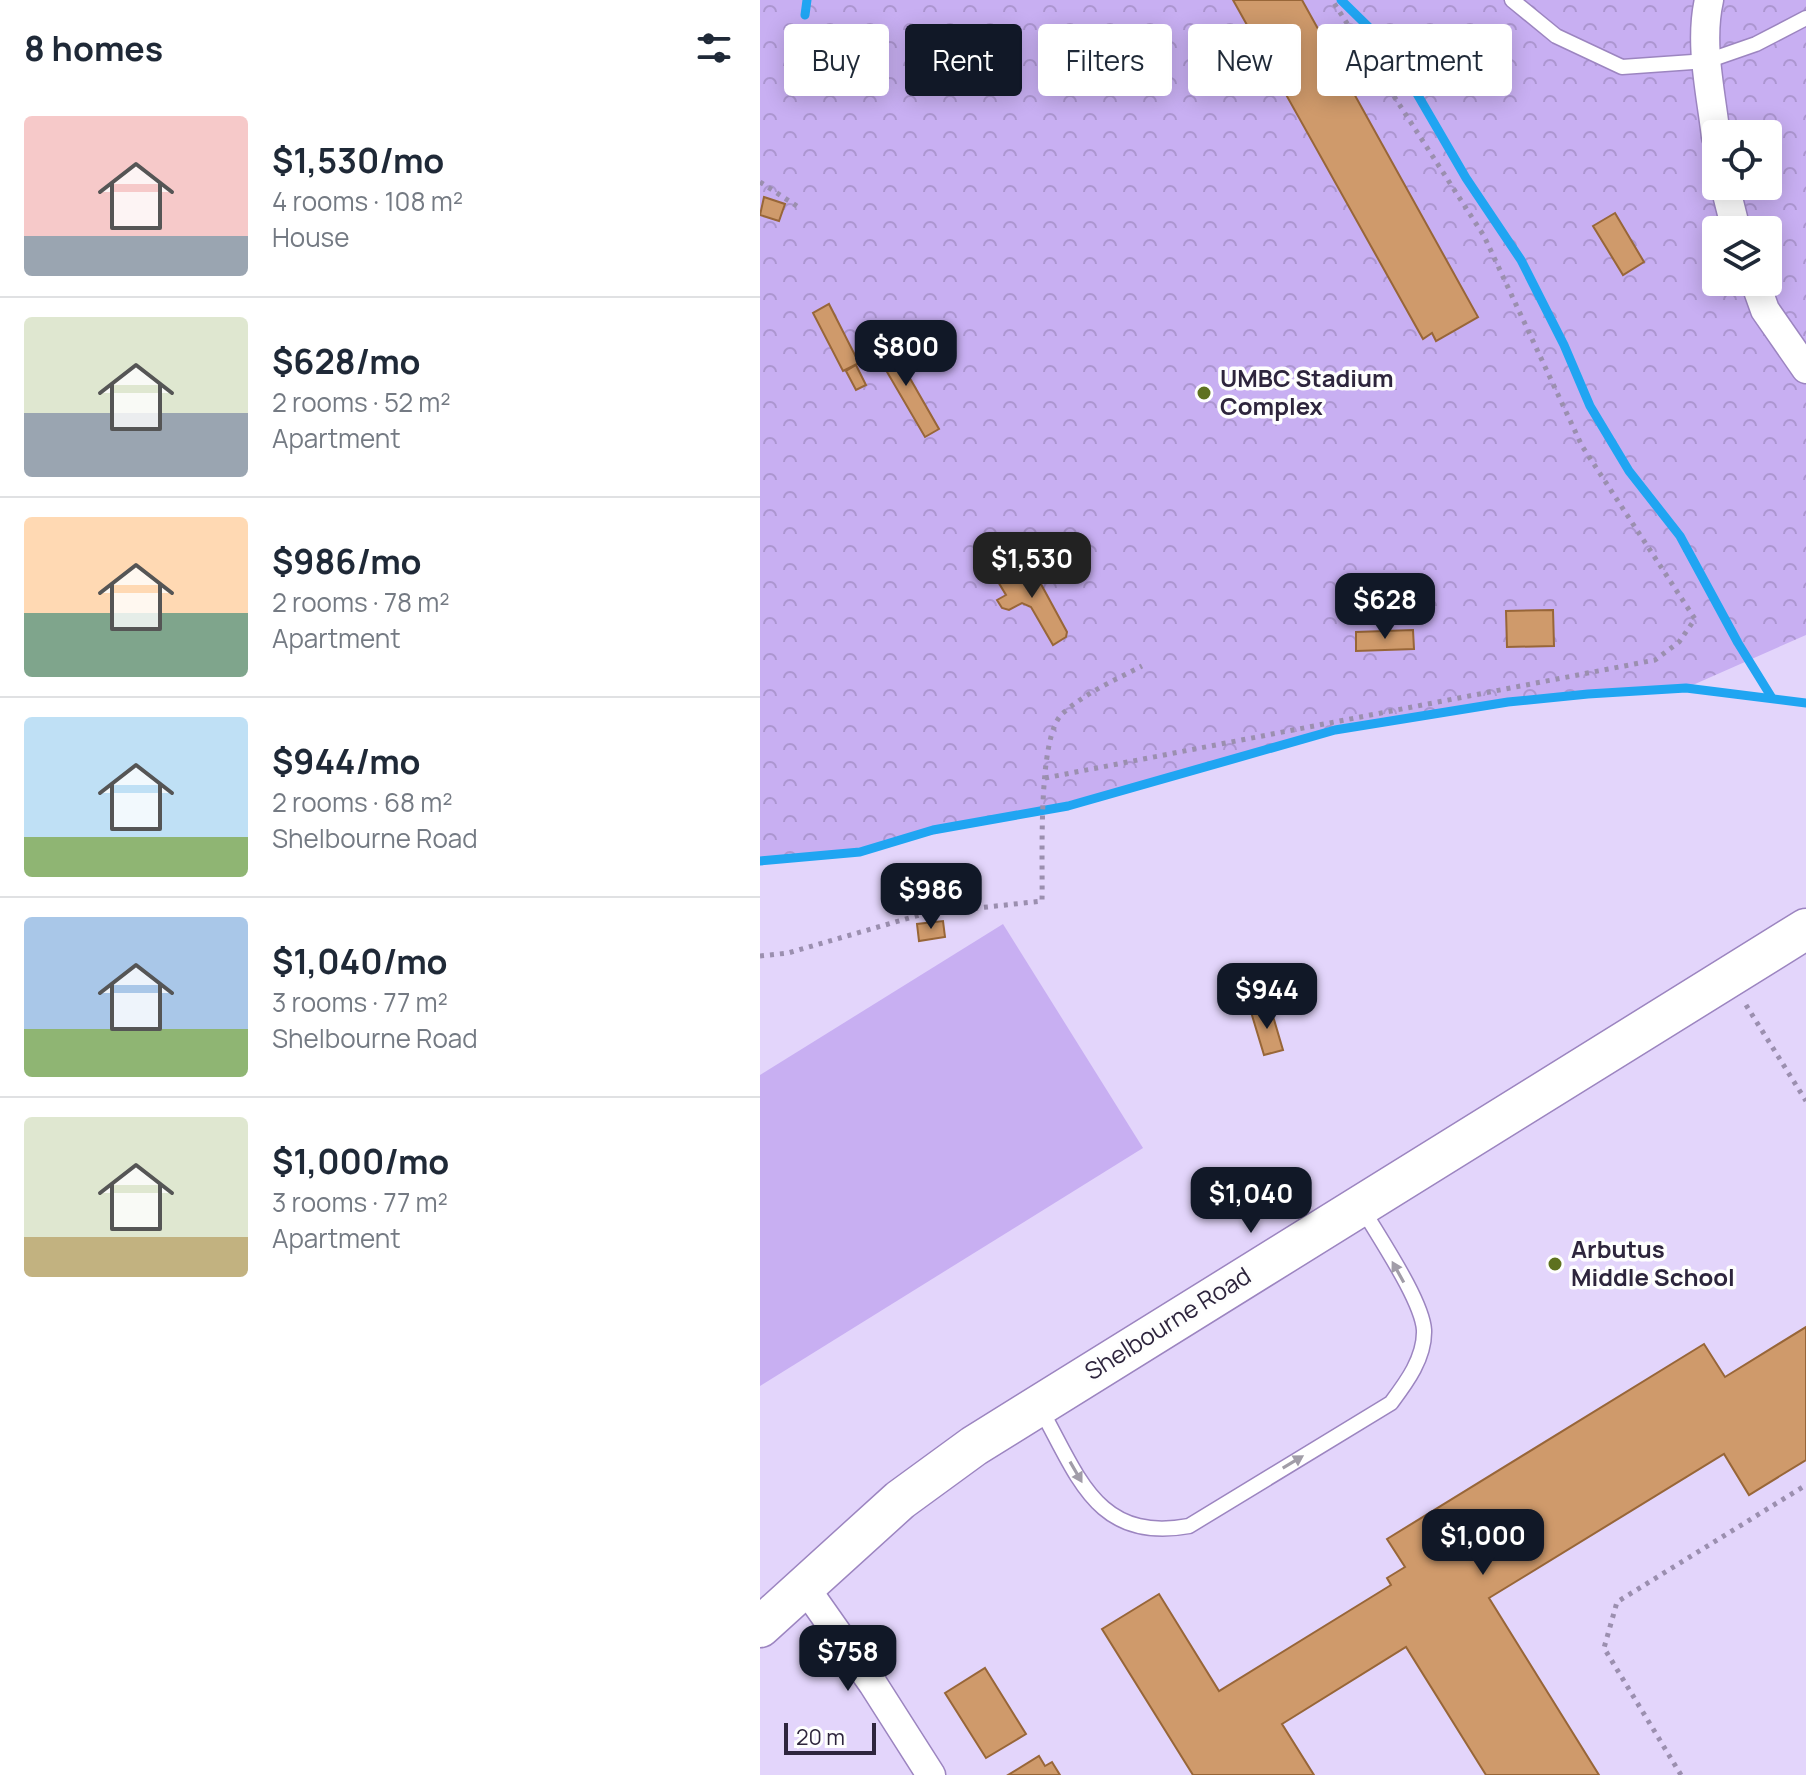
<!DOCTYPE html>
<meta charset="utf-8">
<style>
:root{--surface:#fff;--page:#f2f2f3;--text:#1f2937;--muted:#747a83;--line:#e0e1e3;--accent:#111827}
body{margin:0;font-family:Manrope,sans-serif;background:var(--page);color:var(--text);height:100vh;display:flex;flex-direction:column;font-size:30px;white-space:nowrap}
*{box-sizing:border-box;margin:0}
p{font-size:26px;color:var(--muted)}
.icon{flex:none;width:44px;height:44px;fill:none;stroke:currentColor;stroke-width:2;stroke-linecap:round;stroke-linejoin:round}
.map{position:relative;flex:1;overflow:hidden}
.details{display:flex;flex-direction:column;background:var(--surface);width:760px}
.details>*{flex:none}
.guide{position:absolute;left:24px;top:24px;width:760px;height:72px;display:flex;gap:16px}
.tools{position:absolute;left:942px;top:120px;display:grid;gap:16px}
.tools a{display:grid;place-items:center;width:80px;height:80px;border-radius:8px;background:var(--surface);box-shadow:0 4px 20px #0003;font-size:40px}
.scale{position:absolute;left:24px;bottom:20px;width:92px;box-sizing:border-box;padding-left:8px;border:4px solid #2e253d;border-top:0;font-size:22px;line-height:28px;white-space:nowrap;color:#2e253d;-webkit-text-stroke:6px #fefefe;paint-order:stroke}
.price{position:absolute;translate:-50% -68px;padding:0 18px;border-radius:16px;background:var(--accent);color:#fff;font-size:26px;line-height:52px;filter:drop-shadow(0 2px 4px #0008)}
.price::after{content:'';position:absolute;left:50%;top:48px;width:24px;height:18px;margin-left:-12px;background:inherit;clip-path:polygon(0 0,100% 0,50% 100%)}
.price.current{background:#222;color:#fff}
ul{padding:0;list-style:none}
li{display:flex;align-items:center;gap:24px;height:200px;padding:0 24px}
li+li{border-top:2px solid var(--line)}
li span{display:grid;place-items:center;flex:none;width:224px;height:160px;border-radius:8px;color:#555}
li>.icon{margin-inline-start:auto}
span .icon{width:96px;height:96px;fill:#fffc;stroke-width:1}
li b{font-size:34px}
h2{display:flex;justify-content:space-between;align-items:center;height:96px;padding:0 24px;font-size:34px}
.chip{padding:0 28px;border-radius:8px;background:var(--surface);box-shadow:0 4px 20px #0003;font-size:28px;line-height:72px}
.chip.current{background:var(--accent);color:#fff}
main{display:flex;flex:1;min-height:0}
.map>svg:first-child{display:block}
</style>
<main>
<section class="details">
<h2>8 homes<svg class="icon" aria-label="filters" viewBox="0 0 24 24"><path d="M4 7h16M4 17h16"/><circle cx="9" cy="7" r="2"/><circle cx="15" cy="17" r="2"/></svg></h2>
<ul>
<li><span style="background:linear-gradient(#f6c9c9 75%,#9aa5b1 0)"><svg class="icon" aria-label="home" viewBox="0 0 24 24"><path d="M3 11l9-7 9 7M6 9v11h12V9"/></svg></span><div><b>$1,530/mo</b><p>4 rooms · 108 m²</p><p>House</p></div></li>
<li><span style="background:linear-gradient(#dfe7d0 60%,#9aa5b1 0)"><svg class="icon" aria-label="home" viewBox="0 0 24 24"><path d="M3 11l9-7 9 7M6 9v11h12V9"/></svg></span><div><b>$628/mo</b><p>2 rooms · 52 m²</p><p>Apartment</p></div></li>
<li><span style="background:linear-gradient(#ffd9b3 60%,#7fa58c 0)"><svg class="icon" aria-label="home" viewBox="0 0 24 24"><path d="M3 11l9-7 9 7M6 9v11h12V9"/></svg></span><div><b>$986/mo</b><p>2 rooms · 78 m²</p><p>Apartment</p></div></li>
<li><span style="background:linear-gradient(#bfe0f5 75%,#8fb573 0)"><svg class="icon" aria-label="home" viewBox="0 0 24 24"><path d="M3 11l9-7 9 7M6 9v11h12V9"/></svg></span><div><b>$944/mo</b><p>2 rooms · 68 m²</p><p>Shelbourne Road</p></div></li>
<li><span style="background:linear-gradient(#a9c7e8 70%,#8fb573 0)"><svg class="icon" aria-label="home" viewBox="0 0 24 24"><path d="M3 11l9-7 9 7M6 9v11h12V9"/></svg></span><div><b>$1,040/mo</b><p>3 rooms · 77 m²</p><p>Shelbourne Road</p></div></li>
<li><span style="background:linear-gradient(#dfe7d0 75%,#c2b280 0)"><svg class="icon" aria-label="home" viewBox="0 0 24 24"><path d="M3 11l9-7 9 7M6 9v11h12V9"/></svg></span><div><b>$1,000/mo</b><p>3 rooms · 77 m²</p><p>Apartment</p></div></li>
</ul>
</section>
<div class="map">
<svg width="1046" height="1775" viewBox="0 0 1046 1775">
<defs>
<pattern id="park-crowns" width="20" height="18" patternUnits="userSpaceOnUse" patternTransform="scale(2)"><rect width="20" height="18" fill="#c8aff2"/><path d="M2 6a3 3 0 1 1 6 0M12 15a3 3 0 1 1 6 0" fill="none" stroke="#ac96d0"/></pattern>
</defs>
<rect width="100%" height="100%" fill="#e3d5fb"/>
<path fill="#c8aff2" d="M243 924 383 1148 0 1386V1075Z"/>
<path fill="url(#park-crowns)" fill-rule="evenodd" d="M0 0H1046V635L926 688 748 702 575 730 393 781 100 852 0 864ZM956 134H1008V186H956ZM956 230H1008V282H956Z"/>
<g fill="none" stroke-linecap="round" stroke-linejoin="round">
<g stroke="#20a5f2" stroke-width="9">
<path d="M581 0 631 49 706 178 761 260 804 345 830 406 869 471 920 536 978 643 1012 698"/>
<path d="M45 15 47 0"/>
<path d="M0 861 100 852 173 830 308 806 575 730 748 702 828 694 926 688 1046 703"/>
</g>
</g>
<g fill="#cf9a6b" stroke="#986638" stroke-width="2">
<path d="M473 0H542L718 317 676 341 672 333 663 339Z"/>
<path d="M4 197 25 204 19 221 0 215Z"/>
<path d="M855 213 884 262 863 275 833 226Z"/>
<path d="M69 304 99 363 83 371 53 313Z"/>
<path d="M128 340 179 429 165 437 113 348Z"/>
<path d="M96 365 106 385 96 390 86 371Z"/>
<path d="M269 562 307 632 306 637 293 645 271 607 262 603 249 610 242 608 237 600 246 595 237 580Z"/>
<path d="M793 610 794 646 747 647 746 611Z"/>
<path d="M653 630 654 649 596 651V632Z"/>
<path d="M183 921 185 937 159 941 157 924Z"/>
<path d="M510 1006 523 1050 504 1055 491 1012Z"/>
<path d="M1046 1327V1460L989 1495 964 1454 729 1598 839 1775H726L646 1647 522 1724 554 1775H433L342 1629 399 1594 459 1691 631 1585 627 1578 645 1567 627 1539 944 1344 965 1377Z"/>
<path d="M225 1668 266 1734 226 1758 185 1693Z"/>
<path d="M279 1756 285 1766 292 1762 300 1775H248Z"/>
</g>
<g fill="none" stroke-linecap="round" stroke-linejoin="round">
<g stroke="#9c85c0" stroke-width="17">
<g id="lane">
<path d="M752 0 796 36 862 67 947 61 996 44 1046 18"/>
<path d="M280 1408C318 1475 336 1543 429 1526L631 1403C646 1383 665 1358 664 1330 662 1300 618 1236 602 1208"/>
</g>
</g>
<g stroke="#9c85c0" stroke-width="31">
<g id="street">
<path d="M949 0C939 44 951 93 956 137"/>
<path d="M965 186 976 230"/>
<path d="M995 282 1005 310 1046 369"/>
<path d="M44 1586 113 1684 171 1775"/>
</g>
</g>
<g stroke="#9c85c0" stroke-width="43">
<path id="secondary" d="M0 1627 140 1500 214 1446 1046 929"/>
</g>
<g stroke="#9b8faf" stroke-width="5" stroke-dasharray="4 6" stroke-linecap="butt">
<path d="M0 182 40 208"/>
<path d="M285 778 895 660 919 642 935 619 822 446 724 236 572 0"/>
<path d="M0 956 28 953 163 914 282 901C283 863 277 738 302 714 325 693 355 680 382 666"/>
<path d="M986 1005 1046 1101"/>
<path d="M921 1775 844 1648 857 1602 1046 1485"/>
</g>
<use href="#lane" stroke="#fff" stroke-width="14"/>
<use href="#street" stroke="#fff" stroke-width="28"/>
<use href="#secondary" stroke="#fff" stroke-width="40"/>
</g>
<defs><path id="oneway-solid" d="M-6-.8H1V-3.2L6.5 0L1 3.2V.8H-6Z" transform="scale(2)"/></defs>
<g fill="#a19da8">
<use href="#oneway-solid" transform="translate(638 1272) rotate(-119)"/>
<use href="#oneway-solid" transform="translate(533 1462) rotate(-31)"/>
<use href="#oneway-solid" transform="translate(316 1472) rotate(60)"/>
</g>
<g fill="#5e711f" stroke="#fefefe" stroke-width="3">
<circle cx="444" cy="393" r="8"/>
<circle cx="795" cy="1264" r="8"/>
</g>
<g text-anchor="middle" stroke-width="7" stroke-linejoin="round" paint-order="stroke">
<g font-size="24" font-weight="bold" fill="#2e253d" stroke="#fefefe" text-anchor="start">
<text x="460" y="387">UMBC Stadium<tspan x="460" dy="28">Complex</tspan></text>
<text x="811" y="1258">Arbutus<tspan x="811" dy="28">Middle School</tspan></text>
</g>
<g font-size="24" fill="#2e253d" stroke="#fefefe">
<text transform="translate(408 1324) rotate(-32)" y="8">Shelbourne Road</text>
</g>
</g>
</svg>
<div class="tools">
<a><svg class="icon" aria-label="locate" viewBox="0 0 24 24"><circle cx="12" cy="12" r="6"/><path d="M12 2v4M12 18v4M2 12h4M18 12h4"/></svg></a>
<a><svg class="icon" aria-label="layers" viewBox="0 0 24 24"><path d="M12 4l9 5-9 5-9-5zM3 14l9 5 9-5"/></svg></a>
</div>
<div class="scale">20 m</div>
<b class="price" style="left:146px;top:388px">$800</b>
<b class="price current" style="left:272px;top:600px">$1,530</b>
<b class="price" style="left:625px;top:641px">$628</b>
<b class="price" style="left:171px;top:931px">$986</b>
<b class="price" style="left:507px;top:1031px">$944</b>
<b class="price" style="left:491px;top:1235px">$1,040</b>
<b class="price" style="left:723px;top:1577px">$1,000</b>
<b class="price" style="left:88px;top:1693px">$758</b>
<div class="guide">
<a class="chip">Buy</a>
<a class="chip current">Rent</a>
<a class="chip">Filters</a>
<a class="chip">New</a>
<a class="chip">Apartment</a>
</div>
</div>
</main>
